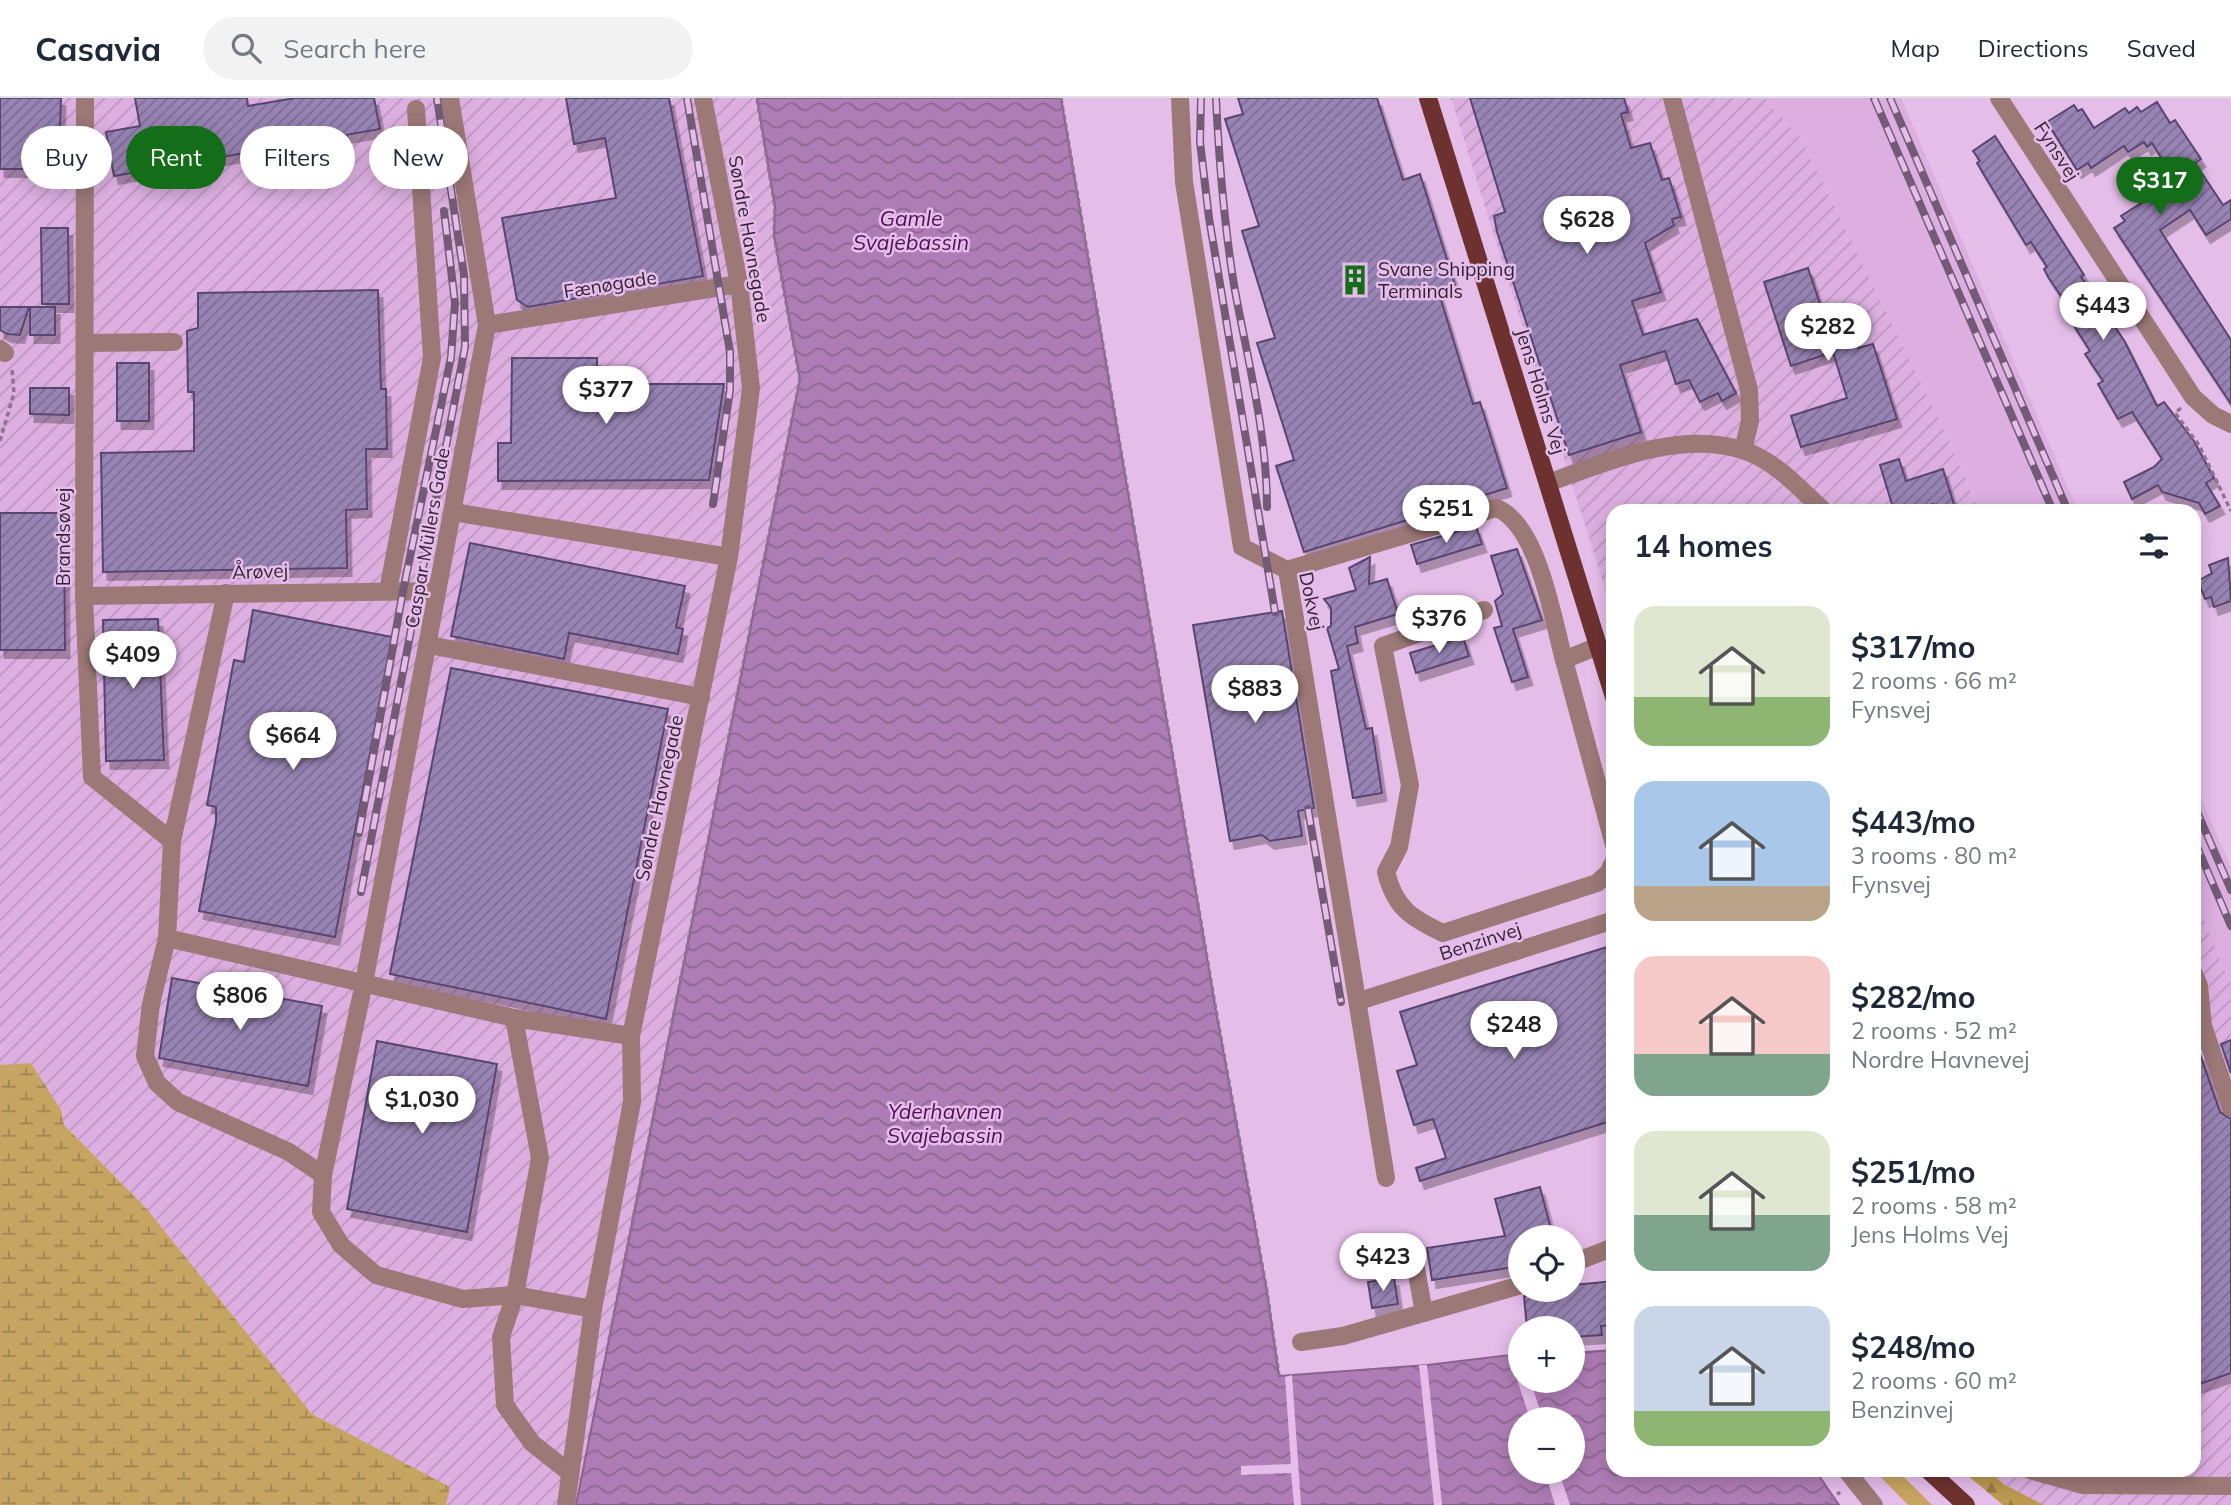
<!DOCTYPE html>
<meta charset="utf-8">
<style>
:root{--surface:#fff;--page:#f2f2f3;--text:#1f2937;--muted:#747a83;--line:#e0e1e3;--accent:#146d18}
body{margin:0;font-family:Mulish,sans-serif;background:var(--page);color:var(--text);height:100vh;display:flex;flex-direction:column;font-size:26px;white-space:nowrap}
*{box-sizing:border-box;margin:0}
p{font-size:23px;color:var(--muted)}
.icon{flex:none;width:38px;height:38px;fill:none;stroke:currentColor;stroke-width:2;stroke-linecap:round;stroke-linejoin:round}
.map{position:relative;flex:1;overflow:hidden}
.side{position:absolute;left:1606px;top:406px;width:595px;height:973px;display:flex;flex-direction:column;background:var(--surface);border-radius:21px;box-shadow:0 4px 18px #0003}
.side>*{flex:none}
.banner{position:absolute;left:21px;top:28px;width:665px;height:63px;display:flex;gap:14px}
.buttons{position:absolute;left:1508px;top:1127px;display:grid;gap:14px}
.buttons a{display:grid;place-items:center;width:77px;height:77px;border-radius:50%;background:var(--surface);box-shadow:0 4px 18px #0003;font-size:35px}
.price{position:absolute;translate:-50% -60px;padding:0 16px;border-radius:24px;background:#fff;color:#222;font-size:23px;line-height:46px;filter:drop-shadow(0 2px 4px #0008)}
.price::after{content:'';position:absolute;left:50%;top:42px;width:21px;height:16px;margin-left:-10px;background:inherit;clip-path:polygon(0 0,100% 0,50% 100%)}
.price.selected{background:var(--accent);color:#fff}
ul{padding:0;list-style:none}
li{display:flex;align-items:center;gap:21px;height:175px;padding:0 28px}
li span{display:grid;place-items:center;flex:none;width:196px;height:140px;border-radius:21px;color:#555}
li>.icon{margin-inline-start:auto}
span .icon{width:84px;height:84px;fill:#fffc;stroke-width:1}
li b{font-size:30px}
h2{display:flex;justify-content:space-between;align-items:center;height:84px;padding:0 28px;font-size:30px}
.chip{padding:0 24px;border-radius:32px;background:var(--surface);box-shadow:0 4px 18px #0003;font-size:24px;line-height:63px}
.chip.selected{background:var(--accent);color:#fff}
header{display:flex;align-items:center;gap:42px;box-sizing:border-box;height:98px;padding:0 35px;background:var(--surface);border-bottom:2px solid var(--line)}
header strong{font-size:33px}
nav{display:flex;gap:38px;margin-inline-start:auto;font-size:24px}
.search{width:490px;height:63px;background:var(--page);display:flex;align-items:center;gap:18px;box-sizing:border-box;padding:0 24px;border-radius:38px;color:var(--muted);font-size:26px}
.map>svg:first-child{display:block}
</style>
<header>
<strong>Casavia</strong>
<div class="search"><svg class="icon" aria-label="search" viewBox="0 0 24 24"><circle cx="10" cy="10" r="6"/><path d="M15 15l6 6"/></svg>Search here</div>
<nav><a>Map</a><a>Directions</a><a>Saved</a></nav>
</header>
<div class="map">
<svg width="2231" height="1407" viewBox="0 0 2231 1407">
<defs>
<pattern id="industrial-furrows" width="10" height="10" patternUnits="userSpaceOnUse" patternTransform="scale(1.75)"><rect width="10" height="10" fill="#dcafe0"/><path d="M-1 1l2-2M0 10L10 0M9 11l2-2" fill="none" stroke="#bd96c1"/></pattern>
<pattern id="forest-firs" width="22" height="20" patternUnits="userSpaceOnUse" patternTransform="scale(1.75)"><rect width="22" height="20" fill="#bc9851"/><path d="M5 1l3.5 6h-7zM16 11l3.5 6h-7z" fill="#997c44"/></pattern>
<pattern id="wetland-marsh" width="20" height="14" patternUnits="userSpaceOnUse" patternTransform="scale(1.75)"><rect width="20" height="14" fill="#c6a461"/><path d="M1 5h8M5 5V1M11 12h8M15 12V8" fill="none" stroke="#a18551"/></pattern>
<pattern id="water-waves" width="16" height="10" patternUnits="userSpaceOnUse" patternTransform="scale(1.75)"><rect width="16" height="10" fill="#af7db5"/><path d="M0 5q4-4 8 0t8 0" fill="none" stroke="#8f6694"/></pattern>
<pattern id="building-hatch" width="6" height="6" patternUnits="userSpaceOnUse" patternTransform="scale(1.75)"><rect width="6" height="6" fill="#9884b4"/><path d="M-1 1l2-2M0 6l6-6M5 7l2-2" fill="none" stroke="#7d6c93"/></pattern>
<filter id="shadow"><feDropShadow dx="4.5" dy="8" stdDeviation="0" flood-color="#0004"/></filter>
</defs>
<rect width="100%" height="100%" fill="#e5bde9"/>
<g fill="#dcafe0">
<path d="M1764 0H1901L2078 413H1979L1944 332 1801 40Z"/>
<path d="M2194 684 2231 770V888L2195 801Z"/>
</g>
<g fill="url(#industrial-furrows)">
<path d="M0 0H757L775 109 774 137 800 281 576 1407H446L449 1389 312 1316 146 1110 64 1027 61 1012 31 965 0 967Z"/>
<path d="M1451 0H1764L1801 40 1944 332 1979 413H1614L1613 517Z"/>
<path d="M2195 801 2231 888V1407H2044L2005 1387 1987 1372H2194Z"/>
</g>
<path fill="#c6a461" d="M1874 1372H1897L1932 1407H1908Z"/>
<path fill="url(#forest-firs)" d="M1961 1372H1987L2005 1387 2044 1407H2003Z"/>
<path fill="url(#wetland-marsh)" d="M31 965 61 1012 64 1027 146 1110 312 1316 450 1389 446 1407H0V967Z"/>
<path fill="url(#water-waves)" stroke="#8a628e" stroke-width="2" fill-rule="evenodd" d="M757 0H1061L1216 913 1267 1194 1279 1278 1427 1267 1518 1256 1521 1283H1573V1255L1613 1252 1614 1372H1815L1839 1407H576L800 281 774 137 775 109ZM1521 1321H1573V1374H1521Z"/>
<g fill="#e5bde9">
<path d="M1518 1256 1521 1283H1526L1529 1291H1533L1543 1321H1530L1509 1257Z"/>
<path d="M1419 1267H1427L1442 1407H1434Z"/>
<path d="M1292 1277 1301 1407H1294L1291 1375 1241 1377V1368L1291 1366 1285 1279Z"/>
<path d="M1545 1374H1559L1570 1407H1555Z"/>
</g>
<g fill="url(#building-hatch)" stroke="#584570" stroke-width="2" filter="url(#shadow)">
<path d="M0 0H61L60 31H70V71H0Z"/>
<path d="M135 0H247L248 8 295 0H374L380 31 114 78 106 34 140 28Z"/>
<path d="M566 0H669L703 178 528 209 517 202 502 120 616 100 605 40 574 46Z"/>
<path d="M1238 0H1377L1403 82 1420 76 1455 187 1438 192 1473 306 1480 304 1507 390 1469 402 1470 406 1421 420 1430 415 1304 454 1276 368 1294 362 1257 245 1275 240 1242 133 1259 128 1225 21 1243 16Z"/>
<path d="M1470 0H1624L1628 14 1621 16 1631 50 1650 45 1662 82 1669 80 1681 119 1672 121 1674 127 1645 145 1661 194 1632 203 1643 237 1697 221 1736 295 1722 303 1718 295 1700 304 1689 282 1676 286 1665 253 1620 267 1641 334 1569 357 1497 134 1494 118 1505 114Z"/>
<path d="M2157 4 2170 25 2175 22 2201 61 2195 65 2223 107 2231 102V121L2206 137 2190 112 2160 132 2231 242V306L2114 130 2125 123 2121 118 2155 96 2151 91 2167 81 2164 76 2169 72 2152 45 2147 49 2144 44 2128 54 2124 48 2091 70 2088 65 2077 72 2047 24 2074 7 2078 13 2082 11 2094 30 2125 10 2129 15 2137 9 2141 14Z"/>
<path d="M1995 38 2084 177 2081 179 2095 198 2101 200 2100 206 2125 244 2157 308 2164 304 2194 343 2214 380 2206 385 2220 408 2205 416 2199 405 2162 394 2158 387 2132 401 2124 384 2154 369 2162 361 2132 314 2118 321 2098 286 2103 283 2085 256 2090 253 2071 223 2076 220 2048 179 2044 171 2047 169 2031 144 2026 147 1977 65 1980 63 1973 53Z"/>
<path d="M41 130H68L69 206H42Z"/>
<path d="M1808 170 1831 239 1852 232 1858 250 1873 246 1897 321 1801 349 1791 318 1847 300 1833 254 1791 268 1764 184Z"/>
<path d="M378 192 381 291H386L387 351H366L367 411 346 412 347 470 103 474 101 355 194 353V294H188L187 233 198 230V195Z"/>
<path d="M0 209H29L20 237 7 236 0 232Z"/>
<rect x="30" y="209" width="25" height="28"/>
<path d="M512 260H597V286H724L709 382 498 383V345H511Z"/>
<rect x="117" y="265" width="32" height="58"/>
<path d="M30 290H69V317L30 316Z"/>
<path d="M1899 361 1906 383 1943 371 1956 413H1935L1933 406 1910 413H1894L1880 367Z"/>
<path d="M0 415H64L65 552H0Z"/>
<path d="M1476 428 1482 446 1417 466 1411 447Z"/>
<path d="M470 445 685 488 676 529 683 531 678 556 569 535 564 561 451 538Z"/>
<path d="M1517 451 1542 522 1513 531 1528 579 1512 584 1494 530 1502 528 1495 503 1503 496 1491 458Z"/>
<path d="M1370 459 1369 486 1387 481 1398 516 1355 529 1358 545 1347 548 1366 631 1372 630 1382 695 1353 700 1331 573 1339 571 1327 530 1331 528V510L1324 501 1356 492 1349 470Z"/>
<path d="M2228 460 2231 503 2214 509 2211 499 2205 501 2198 483 2212 475 2209 467Z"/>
<path d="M253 512 392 539 335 839 199 813 216 723V709L207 707 234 562 244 564Z"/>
<path d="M1282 513 1314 710 1298 713 1302 738 1270 743 1262 737 1230 743 1193 527Z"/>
<path d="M158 521 164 662 106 663 103 522Z"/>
<path d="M1463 539 1469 558 1416 575 1410 555Z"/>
<path d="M451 570 668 611 606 921 390 876Z"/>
<path d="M1610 848 1614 859V1022L1420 1083 1416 1070 1446 1060 1433 1021 1414 1027 1397 973 1417 967 1400 914Z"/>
<path d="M172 880 322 908 308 988 159 960Z"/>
<path d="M2231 942V975L2221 946Z"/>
<path d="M377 943 497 966 467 1134 347 1111Z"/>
<path d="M2200 956 2220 1014 2231 1021V1275L2194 1288V959Z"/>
<path d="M1540 1089 1553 1139H1521V1168L1432 1182 1427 1150 1505 1138 1495 1101Z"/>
<path d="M1394 1180 1398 1206 1372 1210 1368 1184Z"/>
<path d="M1614 1183V1227L1601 1228 1602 1237 1573 1239V1230H1527L1524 1198 1573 1192V1187Z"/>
</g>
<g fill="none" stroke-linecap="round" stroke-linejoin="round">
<g stroke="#8f7392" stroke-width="3.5" stroke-dasharray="5 3.5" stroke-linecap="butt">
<path d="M1061 0 1216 913 1267 1194 1279 1278"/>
<path d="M2181 310 2175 315 2199 347 2231 413"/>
<path d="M0 343 14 295 12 271"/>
<path d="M609 1242 800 281 774 137 775 109 757 0"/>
<path d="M1824 1407 1840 1394"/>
</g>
<g stroke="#9c7876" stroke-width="18">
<path d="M85 0 84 498 92 679 172 743 167 840 151 906 145 958 157 985 178 1004 289 1054 323 1077"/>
<path d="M450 0 487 227 364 885 323 1077 321 1114 341 1147 376 1177 463 1201 515 1197 501 1239 505 1307 532 1345 570 1375"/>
<path d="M1180 0 1184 84 1242 449 1287 472"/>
<path d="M1672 0 1749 292 1750 323 1743 352"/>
<path d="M1999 0 2193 299 2213 317 2231 326"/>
<path d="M487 227 739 186"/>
<path d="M85 245 174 244"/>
<path d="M0 251 5 255"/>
<path d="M1548 385C1606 364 1680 332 1742 352 1775 362 1800 391 1824 413"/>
<path d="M453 414 729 459"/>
<path d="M1287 472 1386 1080"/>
<path d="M1287 472 1496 410C1538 425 1553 522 1564 562L1598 548"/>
<path d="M388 493 432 260 416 11"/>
<path d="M84 498 437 493"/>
<path d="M1484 512 1383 548 1410 687 1399 749 1386 774C1395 810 1411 820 1443 835L1597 785 1608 775 1614 763"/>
<path d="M429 547 701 599"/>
<path d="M1564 562 1614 747"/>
<path d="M172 743 226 495"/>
<path d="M167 840 514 920 631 938"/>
<path d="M2194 876 2199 888 2203 928 2231 1010"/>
<path d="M1359 903 1614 822"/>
<path d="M514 920 540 1060 515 1197 593 1211 632 1004 631 938 729 459 751 290 739 186 703 0"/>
<path d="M1412 1148 1424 1215"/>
<path d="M1573 1165 1614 1149"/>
<path d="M1301 1244 1343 1238 1521 1187"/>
<path d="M1846 1372 1874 1407"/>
<path d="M2030 1372 2083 1387 2231 1388"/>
<path d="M566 1407 593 1211"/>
</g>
<g stroke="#6d3230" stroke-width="18">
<path d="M1428 0 1614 599"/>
<path d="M1928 1372 1966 1407"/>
</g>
<g stroke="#735b76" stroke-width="8">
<g id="rail">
<path d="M687 0 730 254V292L713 406"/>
<path d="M1201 0 1200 44 1209 120 1275 514"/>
<path d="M1216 0C1219 62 1224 125 1234 187 1247 260 1267 334 1267 409"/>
<path d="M1874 0 2053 413"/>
<path d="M1890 0 2068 413"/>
<path d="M2194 707 2231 792"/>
<path d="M1308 711 1341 904"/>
<path d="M359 735 403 493 451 259 455 205 444 113"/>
<path d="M2194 742 2231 828"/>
<path d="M361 794 465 249 464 177 437 0"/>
</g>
</g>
<use href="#rail" stroke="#e5bde9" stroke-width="5" stroke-dasharray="16" stroke-linecap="butt"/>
</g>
<defs>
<g id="building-bare" transform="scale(2.415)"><path d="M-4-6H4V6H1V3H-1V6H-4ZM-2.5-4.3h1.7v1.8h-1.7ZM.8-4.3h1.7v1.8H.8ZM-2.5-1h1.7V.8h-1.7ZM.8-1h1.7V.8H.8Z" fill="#146d18" stroke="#e5bde9" stroke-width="2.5" paint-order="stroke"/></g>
</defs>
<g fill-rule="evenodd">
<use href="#building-bare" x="1355" y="182"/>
</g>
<g text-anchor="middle" stroke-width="5" stroke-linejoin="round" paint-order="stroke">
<g font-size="19" fill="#322334" stroke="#e5bde9">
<text transform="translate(2057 53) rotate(57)" y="7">Fynsvej</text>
<text transform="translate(750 141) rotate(80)" y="7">Søndre Havnegade</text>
<text transform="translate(610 186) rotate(-9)" y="7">Fænøgade</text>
<text transform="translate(1541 293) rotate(73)" y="7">Jens Holms Vej</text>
<text transform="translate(63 439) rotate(-90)" y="7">Brandsøvej</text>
<text transform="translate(427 440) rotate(-80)" y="7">Caspar Müllers Gade</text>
<text transform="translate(260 473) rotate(-2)" y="7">Årøvej</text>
<text transform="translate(1312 503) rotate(78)" y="7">Dokvej</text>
<text transform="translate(659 700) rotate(-78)" y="7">Søndre Havnegade</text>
<text transform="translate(1480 843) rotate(-18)" y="7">Benzinvej</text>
</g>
<g font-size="19" fill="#322334" stroke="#e5bde9" text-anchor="start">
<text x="1378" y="178">Svane Shipping<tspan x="1378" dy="22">Terminals</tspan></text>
</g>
<g font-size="21" font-style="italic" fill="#4f1057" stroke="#e5bde9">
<text x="911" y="128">Gamle<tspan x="911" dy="24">Svajebassin</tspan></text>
<text x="945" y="1021">Yderhavnen<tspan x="945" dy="24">Svajebassin</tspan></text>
</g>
</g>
</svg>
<div class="buttons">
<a><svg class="icon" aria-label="locate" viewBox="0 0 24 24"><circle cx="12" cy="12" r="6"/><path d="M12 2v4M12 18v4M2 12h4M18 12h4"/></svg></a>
<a>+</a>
<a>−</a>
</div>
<b class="price selected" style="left:2160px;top:119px">$317</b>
<b class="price" style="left:1587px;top:158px">$628</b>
<b class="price" style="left:2103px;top:244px">$443</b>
<b class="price" style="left:1828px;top:265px">$282</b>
<b class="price" style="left:606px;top:328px">$377</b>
<b class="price" style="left:1446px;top:447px">$251</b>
<b class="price" style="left:1439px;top:557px">$376</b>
<b class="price" style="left:133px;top:593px">$409</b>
<b class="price" style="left:1255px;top:627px">$883</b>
<b class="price" style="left:293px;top:674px">$664</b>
<b class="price" style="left:240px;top:934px">$806</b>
<b class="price" style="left:1514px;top:963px">$248</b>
<b class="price" style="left:422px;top:1038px">$1,030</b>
<b class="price" style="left:1383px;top:1195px">$423</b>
<div class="banner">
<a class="chip">Buy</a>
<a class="chip selected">Rent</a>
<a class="chip">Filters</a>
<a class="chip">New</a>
</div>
<section class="side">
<h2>14 homes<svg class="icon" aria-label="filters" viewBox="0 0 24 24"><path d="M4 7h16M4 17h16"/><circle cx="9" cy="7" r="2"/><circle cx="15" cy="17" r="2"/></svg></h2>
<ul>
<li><span style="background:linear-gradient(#dfe7d0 65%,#8fb573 0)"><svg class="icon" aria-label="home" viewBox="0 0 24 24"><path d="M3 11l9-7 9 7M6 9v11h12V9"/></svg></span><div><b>$317/mo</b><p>2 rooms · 66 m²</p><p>Fynsvej</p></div></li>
<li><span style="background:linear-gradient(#a9c7e8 75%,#b9a48a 0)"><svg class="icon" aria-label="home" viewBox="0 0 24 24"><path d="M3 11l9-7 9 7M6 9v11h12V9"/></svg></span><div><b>$443/mo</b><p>3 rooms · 80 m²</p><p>Fynsvej</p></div></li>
<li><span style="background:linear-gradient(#f6c9c9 70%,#7fa58c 0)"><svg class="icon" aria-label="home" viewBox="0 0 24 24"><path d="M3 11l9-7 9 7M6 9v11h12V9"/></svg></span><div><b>$282/mo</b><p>2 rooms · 52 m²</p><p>Nordre Havnevej</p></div></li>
<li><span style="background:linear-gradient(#dfe7d0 60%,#7fa58c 0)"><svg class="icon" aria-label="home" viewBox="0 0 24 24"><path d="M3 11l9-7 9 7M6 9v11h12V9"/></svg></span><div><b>$251/mo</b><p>2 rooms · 58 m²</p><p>Jens Holms Vej</p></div></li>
<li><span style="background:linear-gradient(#c9d6e8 75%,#8fb573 0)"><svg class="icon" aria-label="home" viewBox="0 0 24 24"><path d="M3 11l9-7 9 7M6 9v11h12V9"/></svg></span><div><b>$248/mo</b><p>2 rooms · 60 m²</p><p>Benzinvej</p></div></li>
</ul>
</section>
</div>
